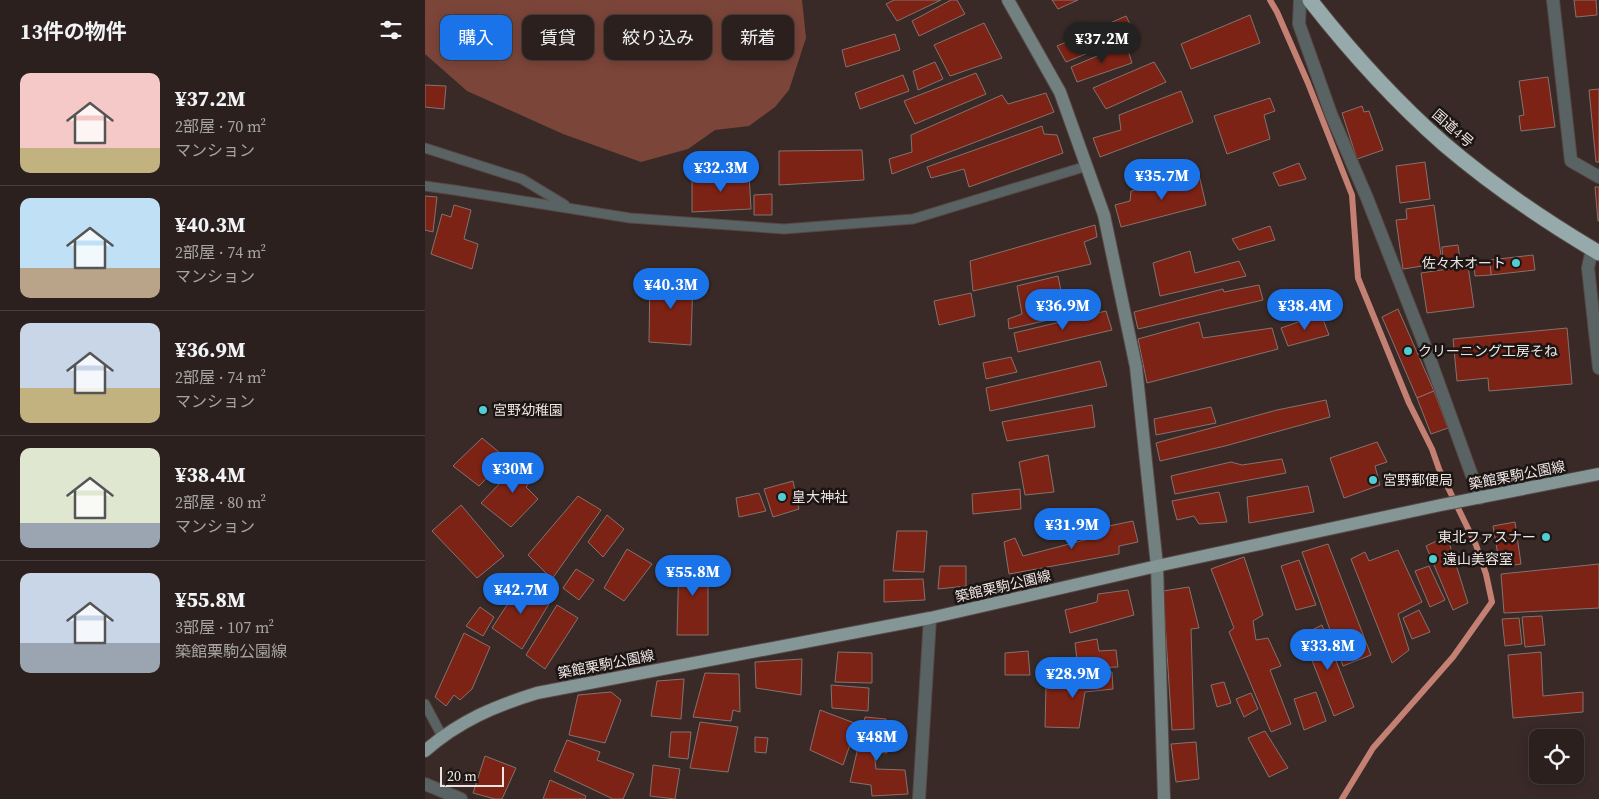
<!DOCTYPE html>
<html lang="ja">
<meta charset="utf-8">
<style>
:root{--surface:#2b201d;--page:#372d2a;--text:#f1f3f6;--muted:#a6a3a4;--line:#473e3b;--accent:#1a73e8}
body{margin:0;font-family:"Source Serif 4","Noto Sans JP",serif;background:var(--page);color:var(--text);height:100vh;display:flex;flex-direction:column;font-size:19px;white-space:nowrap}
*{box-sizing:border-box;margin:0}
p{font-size:16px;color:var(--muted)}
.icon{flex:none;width:28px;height:28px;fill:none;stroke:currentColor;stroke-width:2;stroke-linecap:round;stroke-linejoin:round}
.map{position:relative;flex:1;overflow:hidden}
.side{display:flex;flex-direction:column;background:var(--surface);width:425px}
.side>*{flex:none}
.hud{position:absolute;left:15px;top:15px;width:475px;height:45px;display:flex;gap:10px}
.fabs{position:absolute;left:1104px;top:729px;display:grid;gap:10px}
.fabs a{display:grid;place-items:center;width:55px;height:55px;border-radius:10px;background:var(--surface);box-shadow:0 2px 12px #0003,0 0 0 1px var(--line);font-size:25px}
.scale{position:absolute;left:15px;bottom:12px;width:64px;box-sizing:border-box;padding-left:5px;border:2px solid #eee4e2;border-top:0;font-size:14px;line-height:18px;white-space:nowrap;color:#eee4e2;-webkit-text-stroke:4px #1b1513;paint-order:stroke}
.price{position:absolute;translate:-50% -42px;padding:0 11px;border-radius:18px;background:var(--accent);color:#fff;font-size:16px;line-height:32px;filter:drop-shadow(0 1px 2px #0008)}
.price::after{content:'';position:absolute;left:50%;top:30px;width:15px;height:11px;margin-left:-8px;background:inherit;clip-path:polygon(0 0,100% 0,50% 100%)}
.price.current{background:#222;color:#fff}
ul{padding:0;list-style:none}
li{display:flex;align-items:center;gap:15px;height:125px;padding:0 20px}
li+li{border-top:1px solid var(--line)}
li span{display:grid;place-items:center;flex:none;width:140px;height:100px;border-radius:10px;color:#555}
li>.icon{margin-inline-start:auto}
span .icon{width:60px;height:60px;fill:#fffc;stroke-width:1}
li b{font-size:21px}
h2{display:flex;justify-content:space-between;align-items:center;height:60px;padding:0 20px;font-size:21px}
.tag{padding:0 18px;border-radius:10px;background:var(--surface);box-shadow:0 2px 12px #0003,0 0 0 1px var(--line);font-size:18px;line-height:45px}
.tag.current{background:var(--accent);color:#fff}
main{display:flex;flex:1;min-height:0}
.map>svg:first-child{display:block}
</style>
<main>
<section class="side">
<h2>13件の物件<svg class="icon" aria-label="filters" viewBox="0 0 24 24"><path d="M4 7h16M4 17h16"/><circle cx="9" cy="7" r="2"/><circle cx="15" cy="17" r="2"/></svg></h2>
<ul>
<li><span style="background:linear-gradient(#f6c9c9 75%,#c2b280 0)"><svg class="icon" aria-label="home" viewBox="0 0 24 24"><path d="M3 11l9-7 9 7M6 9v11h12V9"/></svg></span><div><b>¥37.2M</b><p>2部屋 · 70 m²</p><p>マンション</p></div></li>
<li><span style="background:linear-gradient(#bfe0f5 70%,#b9a48a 0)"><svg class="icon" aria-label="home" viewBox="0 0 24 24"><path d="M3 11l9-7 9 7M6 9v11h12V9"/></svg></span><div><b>¥40.3M</b><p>2部屋 · 74 m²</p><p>マンション</p></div></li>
<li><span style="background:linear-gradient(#c9d6e8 65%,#c2b280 0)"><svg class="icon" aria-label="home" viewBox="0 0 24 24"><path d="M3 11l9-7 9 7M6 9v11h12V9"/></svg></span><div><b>¥36.9M</b><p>2部屋 · 74 m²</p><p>マンション</p></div></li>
<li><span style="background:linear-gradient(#dfe7d0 75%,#9aa5b1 0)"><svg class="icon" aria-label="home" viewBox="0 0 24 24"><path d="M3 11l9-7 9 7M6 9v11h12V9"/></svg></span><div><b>¥38.4M</b><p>2部屋 · 80 m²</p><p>マンション</p></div></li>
<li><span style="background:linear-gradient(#c9d6e8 70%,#9aa5b1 0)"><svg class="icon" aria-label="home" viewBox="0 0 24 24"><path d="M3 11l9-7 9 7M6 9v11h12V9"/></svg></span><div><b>¥55.8M</b><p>3部屋 · 107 m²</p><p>築館栗駒公園線</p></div></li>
</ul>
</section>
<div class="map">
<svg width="1174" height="799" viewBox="0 0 1174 799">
<rect width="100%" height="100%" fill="#392a27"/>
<path fill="#7c453a" d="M0 0H377L381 38 364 90 350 107 324 126 290 130 263 149 216 162 138 134 42 91 0 54Z"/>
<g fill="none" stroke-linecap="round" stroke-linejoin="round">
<path stroke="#c58074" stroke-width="6" d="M845 0 852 12 883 83 927 195 933 278 984 403 1007 449 1014 469 1051 545 1061 574 1067 602 1028 657 948 748 917 799"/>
</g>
<g fill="#7c2315" stroke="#84726e">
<path d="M469 0H516L472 21 461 4Z"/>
<path d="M526 0H532L540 14 494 36 487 21Z"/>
<path d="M627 0H653L633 9Z"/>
<path d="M1149 0H1171L1172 15 1151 17Z"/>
<path d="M825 15 835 43 766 69 756 44Z"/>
<path d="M701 16 710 34 641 62 632 46Z"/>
<path d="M559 23 577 58 525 76 509 45Z"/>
<path d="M470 34 475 50 421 67 417 50Z"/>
<path d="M701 44 707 63 652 82 646 67Z"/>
<path d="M510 62 518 79 493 90 488 71Z"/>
<path d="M729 62 741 82 681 109 668 88Z"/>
<path d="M551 73 561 94 490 124 479 101Z"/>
<path d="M478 75 484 91 435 109 430 93Z"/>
<path d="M1123 77 1130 127 1096 131 1094 116 1099 115 1094 81Z"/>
<path d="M0 85 21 86 19 109 0 107Z"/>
<path d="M1174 89V162H1171L1164 90Z"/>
<path d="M756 91 768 122 675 157 668 138 696 130 694 115Z"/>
<path d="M621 93 629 112 467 174 464 159 487 152 486 135 577 95 583 104Z"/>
<path d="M845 98 850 111 839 115 845 139 802 154 789 116Z"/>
<path d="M937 106 939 112 944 111 958 150 932 159 917 113Z"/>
<path d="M617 126 619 134 632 135 638 153 544 187 539 169 506 178 502 167Z"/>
<path d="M437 150 439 180 354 185V151Z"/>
<path d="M1000 162 1005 199 975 203 971 166Z"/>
<path d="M874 163 881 179 854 186 848 173Z"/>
<path d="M324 174 326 209 267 212V175Z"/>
<path d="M774 175 781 205 696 227 690 205 705 201 706 191Z"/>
<path d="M1170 187H1174V221H1173Z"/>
<path d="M347 194V215H329V195Z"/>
<path d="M0 196 12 197 8 232 0 230Z"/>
<path d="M29 205 46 210 39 239 53 244 47 269 6 254 17 214 26 217Z"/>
<path d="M1009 205 1017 263 978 269 971 220 982 219 981 209Z"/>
<path d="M670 225 672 237 659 242 666 264 548 291 545 261Z"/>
<path d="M845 226 850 240 814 250 807 239Z"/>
<path d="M1033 245 1035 260 1018 262 1017 247Z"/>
<path d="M765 251 770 273 814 261 821 276 735 296 728 263Z"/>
<path d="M1108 255 1110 270 1066 275 1065 260Z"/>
<path d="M1065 263 1066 275 1050 276 1049 265Z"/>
<path d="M1043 266 1049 307 1002 313 996 273Z"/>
<path d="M268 276 266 345 224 342 225 277Z"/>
<path d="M633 276 641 316 584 329 583 319 597 314 592 286Z"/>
<path d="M834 285 838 300 713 329 709 312 798 289 799 292Z"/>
<path d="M546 293 550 316 514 325 509 301Z"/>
<path d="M973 309 1009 391 992 398 957 317Z"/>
<path d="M681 311 687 330 593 352 589 333Z"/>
<path d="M896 314 904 335 863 346 856 328Z"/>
<path d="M774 322 778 338 847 328 853 349 722 383 713 339Z"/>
<path d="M1142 328 1147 384 1064 391 1063 378 1032 381 1028 339Z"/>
<path d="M586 357 592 372 561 379 558 363Z"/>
<path d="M675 361 682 386 565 411 561 388Z"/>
<path d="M1009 391 1023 428 1006 434 992 398Z"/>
<path d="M901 400 905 417 800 446 735 461 731 443 852 410Z"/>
<path d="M667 405 670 427 582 441 577 422Z"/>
<path d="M786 407 791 423 731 435 729 419Z"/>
<path d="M57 438 81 458 54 486 28 466Z"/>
<path d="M952 442 962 462 950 466 955 485 919 498 905 458Z"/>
<path d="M623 455 629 492 600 495 594 462Z"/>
<path d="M101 456 115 469 101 487 113 499 86 527 56 503Z"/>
<path d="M857 459 861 473 750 494 746 476 806 462 817 465Z"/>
<path d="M368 481 374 509 348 517 339 489Z"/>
<path d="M883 486 889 512 824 523 822 497Z"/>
<path d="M595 489 596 509 548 514 547 494Z"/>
<path d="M794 492 802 522 774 524 769 516 752 520 747 501Z"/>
<path d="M334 493 341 511 314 517 311 498Z"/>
<path d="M153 496 176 510 127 579 103 555Z"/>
<path d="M36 505 79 556 52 578 7 531Z"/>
<path d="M182 515 199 529 178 557 163 542Z"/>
<path d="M708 521 713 542 694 546V554L584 574 579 542 590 538 598 556 679 535V527Z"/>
<path d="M1090 522 1096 564 1075 567 1068 526Z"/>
<path d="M472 531H502L499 572 468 571Z"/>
<path d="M1022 536 1043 603 1028 610 1001 546Z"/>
<path d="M903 544 946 655 918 666 877 552Z"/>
<path d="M202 549 227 564 199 601 179 588Z"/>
<path d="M973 550 997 602 973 614 984 650 967 663 926 559 940 552 944 561Z"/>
<path d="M819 557 838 615 828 621 831 640 843 638 856 666 845 670 866 724 846 732 804 632 809 628 786 569Z"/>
<path d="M283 558V635H252L254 559Z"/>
<path d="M874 560 891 605 871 610 856 566Z"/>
<path d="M1174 564V608L1079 613 1076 574Z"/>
<path d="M515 566H541V586L513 589Z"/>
<path d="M1004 566 1020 600 1005 607 990 571Z"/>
<path d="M151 569 169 580 154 600 138 588Z"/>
<path d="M498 579 500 600 459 602V580Z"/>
<path d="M97 582 125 602 97 649 67 628Z"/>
<path d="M764 587 774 628 766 629 769 729 747 730 738 591Z"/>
<path d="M703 590 709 615 645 633 640 610 672 602 673 594Z"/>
<path d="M132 605 153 618 120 669 101 655Z"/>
<path d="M55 607 69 617 58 636 41 626Z"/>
<path d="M994 610 1005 632 987 639 978 618Z"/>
<path d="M1117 616 1120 645 1100 647 1097 617Z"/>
<path d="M1094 618 1097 644 1080 646 1077 619Z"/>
<path d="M897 625 929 707 909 716 877 635Z"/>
<path d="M39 633 65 647 47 689 35 700 29 695 21 706 10 697Z"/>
<path d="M672 639 674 651 691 650 693 667 653 668 650 643Z"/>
<path d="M603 651 605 675H580V653Z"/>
<path d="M413 652 447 653V683L410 682Z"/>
<path d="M1116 652 1118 696 1158 692V712L1088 718 1083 655Z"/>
<path d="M377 659 376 695 331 688 330 662Z"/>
<path d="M687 672 688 689 660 692 654 728 620 727 621 687 639 686 640 676Z"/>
<path d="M280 673 314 674 315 712 308 710 306 721 268 717Z"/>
<path d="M259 679 256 719 226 716 232 681Z"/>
<path d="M799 682 806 703 792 707 786 685Z"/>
<path d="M406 685 444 688 443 711 407 708Z"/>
<path d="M186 692 196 700 180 743 144 735 153 695Z"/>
<path d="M891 692 901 721 879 730 869 699Z"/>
<path d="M826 693 833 709 819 717 811 699Z"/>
<path d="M395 710 432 724 418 765 385 750Z"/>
<path d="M440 717 461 719 462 753 449 752 451 769 480 770 483 794 447 796 446 785 425 782Z"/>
<path d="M275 722 313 727 303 772 265 768Z"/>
<path d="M840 731 863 768 844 777 823 738Z"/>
<path d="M246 732H266L263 759 244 757Z"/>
<path d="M330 737 343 738 341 753 330 752Z"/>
<path d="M142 740 175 752 172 760 209 774 198 799H188L129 771Z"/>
<path d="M771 742 774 779 751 782 746 744Z"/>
<path d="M60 756 91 768 77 799H70L48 793Z"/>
<path d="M228 765 255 769 250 799 225 796Z"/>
<path d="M125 780 161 796 160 799H118Z"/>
</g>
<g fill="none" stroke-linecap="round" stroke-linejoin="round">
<g stroke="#564845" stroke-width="11">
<g id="lane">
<path d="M0 148 97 179 140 205"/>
<path d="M0 186 29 190 205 218 359 229 488 219 662 166"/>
<path d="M0 704 17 736"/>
</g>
</g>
<g stroke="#564845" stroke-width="14">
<g id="street">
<path d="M875 0 874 24 906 114 942 198 1002 351 1055 498"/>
<path d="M1128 0 1146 161 1174 177"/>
<path d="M1167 249 1163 268 1174 368"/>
<path d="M0 784 36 799"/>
<path d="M494 799 505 618"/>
</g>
</g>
<g stroke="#564845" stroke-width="14">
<path id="secondary" d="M583 0 635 92 679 215 711 367 732 566 739 799"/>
</g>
<g stroke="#564845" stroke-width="14">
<path id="primary" d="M0 751C34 721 70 706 112 693L505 618 732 566 1016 505 1174 474"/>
</g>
<g stroke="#564845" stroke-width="17">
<path id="highway" d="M885 0C925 51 970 101 1019 144 1067 185 1120 221 1174 253"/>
</g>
<use href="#lane" stroke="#5a6363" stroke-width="9"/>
<use href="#street" stroke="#5a6363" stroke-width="12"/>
<use href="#secondary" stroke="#738080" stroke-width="12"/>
<use href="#primary" stroke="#859697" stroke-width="12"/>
<use href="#highway" stroke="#96aaab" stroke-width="15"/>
</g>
<g fill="#51ccd1" stroke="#1b1513" stroke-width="2">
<circle cx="1091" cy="263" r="5"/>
<circle cx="983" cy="351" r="5"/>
<circle cx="58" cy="410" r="5"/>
<circle cx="948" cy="480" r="5"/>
<circle cx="357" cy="497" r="5"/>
<circle cx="1121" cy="537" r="5"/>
<circle cx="1008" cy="559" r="5"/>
</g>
<g text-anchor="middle" stroke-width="5" stroke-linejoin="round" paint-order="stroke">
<g font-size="14" fill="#eee4e2" stroke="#1b1513">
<text transform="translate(1028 128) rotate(41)" y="5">国道4号</text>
<text transform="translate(1092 475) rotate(-11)" y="5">築館栗駒公園線</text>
<text transform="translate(578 586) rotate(-13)" y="5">築館栗駒公園線</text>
<text transform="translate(181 664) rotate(-11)" y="5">築館栗駒公園線</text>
</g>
<g font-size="14" fill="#eee4e2" stroke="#1b1513" text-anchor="start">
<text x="1081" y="268" text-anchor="end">佐々木オート</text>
<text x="993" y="356">クリーニング工房そね</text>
<text x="68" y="415">宮野幼稚園</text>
<text x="958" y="485">宮野郵便局</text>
<text x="367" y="502">皇大神社</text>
<text x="1111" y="542" text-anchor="end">東北ファスナー</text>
<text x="1018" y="564">遠山美容室</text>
</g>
</g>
</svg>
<div class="fabs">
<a><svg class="icon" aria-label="locate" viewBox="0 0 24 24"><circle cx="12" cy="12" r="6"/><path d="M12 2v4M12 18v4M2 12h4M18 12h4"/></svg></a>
</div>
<div class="scale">20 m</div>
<b class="price current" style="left:677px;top:64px">¥37.2M</b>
<b class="price" style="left:296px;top:193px">¥32.3M</b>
<b class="price" style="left:737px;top:201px">¥35.7M</b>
<b class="price" style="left:246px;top:310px">¥40.3M</b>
<b class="price" style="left:638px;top:331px">¥36.9M</b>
<b class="price" style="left:880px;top:331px">¥38.4M</b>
<b class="price" style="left:88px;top:494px">¥30M</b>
<b class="price" style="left:647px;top:550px">¥31.9M</b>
<b class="price" style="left:268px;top:597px">¥55.8M</b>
<b class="price" style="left:96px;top:615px">¥42.7M</b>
<b class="price" style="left:903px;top:671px">¥33.8M</b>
<b class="price" style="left:648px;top:699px">¥28.9M</b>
<b class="price" style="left:452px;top:762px">¥48M</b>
<div class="hud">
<a class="tag current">購入</a>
<a class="tag">賃貸</a>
<a class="tag">絞り込み</a>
<a class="tag">新着</a>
</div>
</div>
</main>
